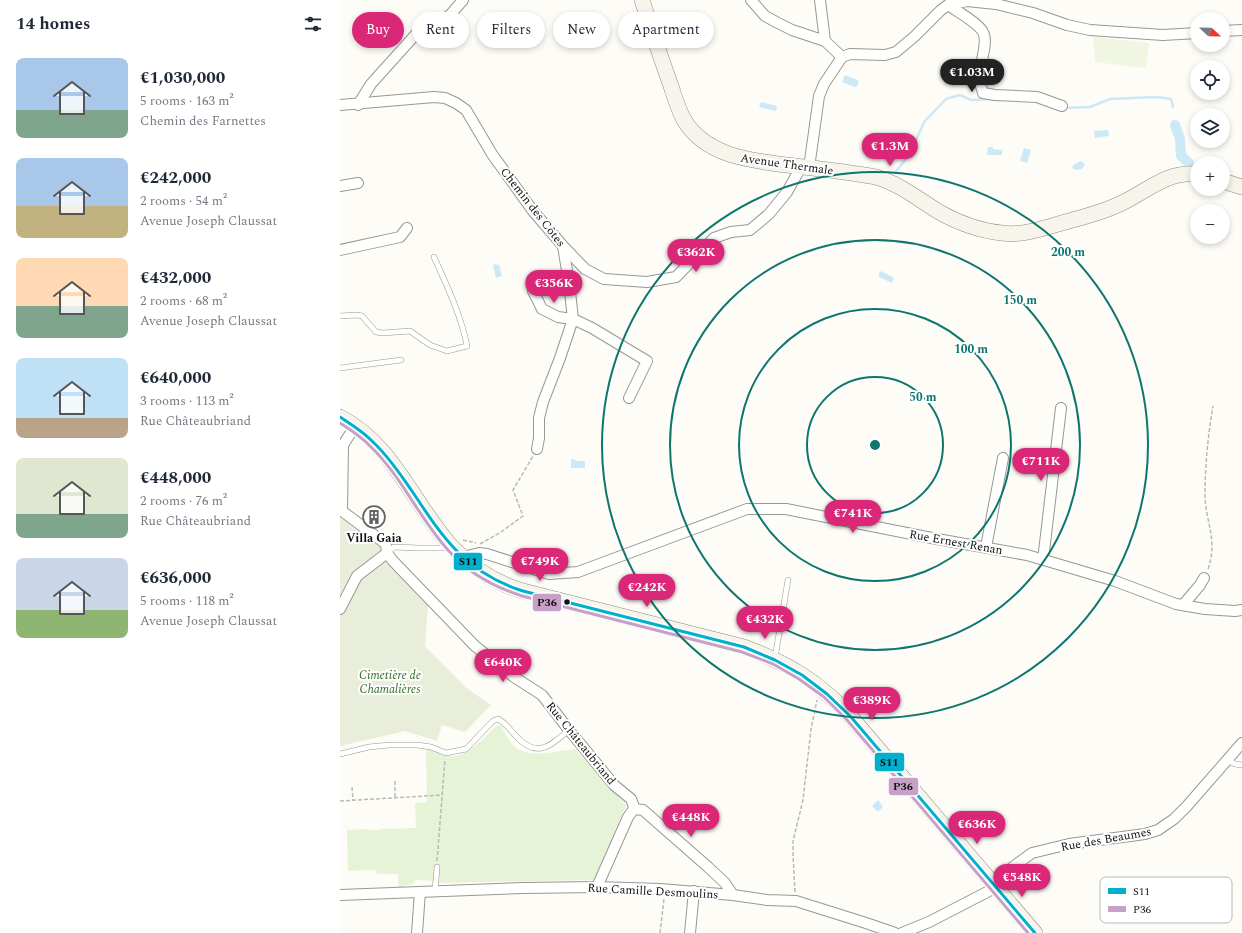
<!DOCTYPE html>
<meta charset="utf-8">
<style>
:root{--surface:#fff;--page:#f6f6f7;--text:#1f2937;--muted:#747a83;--accent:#db2777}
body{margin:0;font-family:Spectral,serif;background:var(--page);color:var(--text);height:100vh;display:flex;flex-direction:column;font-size:15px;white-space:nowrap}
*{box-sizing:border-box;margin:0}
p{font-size:13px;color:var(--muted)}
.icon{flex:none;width:22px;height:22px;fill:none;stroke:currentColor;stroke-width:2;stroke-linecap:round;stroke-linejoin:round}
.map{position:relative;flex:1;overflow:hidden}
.side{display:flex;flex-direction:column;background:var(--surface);width:340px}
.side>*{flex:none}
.top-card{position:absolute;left:12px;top:12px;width:380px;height:36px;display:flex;gap:8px}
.needle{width:26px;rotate:112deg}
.tools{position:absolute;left:850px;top:12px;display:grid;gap:8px}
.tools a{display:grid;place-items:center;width:40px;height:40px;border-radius:50%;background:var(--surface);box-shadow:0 2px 6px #0003;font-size:20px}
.price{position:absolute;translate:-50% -34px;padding:0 9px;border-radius:14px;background:var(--accent);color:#fff;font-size:13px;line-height:26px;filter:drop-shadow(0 1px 2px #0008)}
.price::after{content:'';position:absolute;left:50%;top:24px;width:12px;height:9px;margin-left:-6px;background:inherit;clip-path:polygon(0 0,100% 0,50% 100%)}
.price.on{background:#222;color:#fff}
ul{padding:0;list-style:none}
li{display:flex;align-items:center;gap:12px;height:100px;padding:0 16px}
li span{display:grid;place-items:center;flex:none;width:112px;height:80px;border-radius:8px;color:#555}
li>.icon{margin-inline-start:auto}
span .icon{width:48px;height:48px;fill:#fffc;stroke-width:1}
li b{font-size:17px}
h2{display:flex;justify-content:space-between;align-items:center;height:48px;padding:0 16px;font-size:17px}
.chip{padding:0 14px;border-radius:18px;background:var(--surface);box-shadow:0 2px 6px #0003;font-size:14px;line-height:36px}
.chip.on{background:var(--accent);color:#fff}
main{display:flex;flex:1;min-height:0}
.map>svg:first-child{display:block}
</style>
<main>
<section class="side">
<h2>14 homes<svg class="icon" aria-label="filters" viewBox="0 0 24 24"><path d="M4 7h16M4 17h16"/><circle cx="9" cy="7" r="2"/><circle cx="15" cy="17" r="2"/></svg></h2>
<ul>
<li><span style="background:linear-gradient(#a9c7e8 65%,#7fa58c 0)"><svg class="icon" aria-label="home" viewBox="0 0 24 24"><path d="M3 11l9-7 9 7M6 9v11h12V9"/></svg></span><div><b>€1,030,000</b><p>5 rooms · 163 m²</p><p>Chemin des Farnettes</p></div></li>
<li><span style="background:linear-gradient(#a9c7e8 60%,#c2b280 0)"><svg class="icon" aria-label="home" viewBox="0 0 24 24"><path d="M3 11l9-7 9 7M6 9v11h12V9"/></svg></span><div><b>€242,000</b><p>2 rooms · 54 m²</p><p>Avenue Joseph Claussat</p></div></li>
<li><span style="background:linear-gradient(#ffd9b3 60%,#7fa58c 0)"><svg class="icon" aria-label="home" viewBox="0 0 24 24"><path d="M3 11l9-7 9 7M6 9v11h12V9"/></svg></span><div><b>€432,000</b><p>2 rooms · 68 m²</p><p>Avenue Joseph Claussat</p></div></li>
<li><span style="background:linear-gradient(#bfe0f5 75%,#b9a48a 0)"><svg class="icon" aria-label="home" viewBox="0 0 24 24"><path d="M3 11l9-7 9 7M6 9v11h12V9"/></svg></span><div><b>€640,000</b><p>3 rooms · 113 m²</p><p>Rue Châteaubriand</p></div></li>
<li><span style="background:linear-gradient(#dfe7d0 70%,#7fa58c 0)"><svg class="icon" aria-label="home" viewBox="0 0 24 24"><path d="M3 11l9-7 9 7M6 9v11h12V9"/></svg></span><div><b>€448,000</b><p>2 rooms · 76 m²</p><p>Rue Châteaubriand</p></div></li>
<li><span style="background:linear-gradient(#c9d6e8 65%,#8fb573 0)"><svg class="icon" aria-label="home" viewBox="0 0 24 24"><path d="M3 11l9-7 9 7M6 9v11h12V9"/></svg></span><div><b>€636,000</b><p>5 rooms · 118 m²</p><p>Avenue Joseph Claussat</p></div></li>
</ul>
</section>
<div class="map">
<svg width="902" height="933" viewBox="0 0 902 933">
<rect width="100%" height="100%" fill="#fdfcf7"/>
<path fill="#e7f3d7" d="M159 725 162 727C165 733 169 741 174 746 188 759 218 751 235 749L286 805 254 880 92 883V881L76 880 74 883 58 888V874H37L36 870 8 871 7 830 29 829V830H41V829L76 828 75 803 87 802 86 748C94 749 101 755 109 756 128 758 143 738 155 727Z"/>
<path fill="#e9eedb" d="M0 518 41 548 49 566 88 606 85 646 125 687 151 705 125 732 102 725 97 741 65 731 0 746Z"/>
<path fill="#f0f6e1" d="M753 37 809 43 806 68 755 62Z"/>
<g fill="#cde8f7">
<path d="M505 75 518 80V85L515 87 502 82Z"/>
<path d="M421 102 437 106 436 111 419 107Z"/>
<path d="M768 130 769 136 755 138 754 131Z"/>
<path d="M648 147H653V149L662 150V155H647Z"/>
<path d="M684 148 691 150 687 163 680 161Z"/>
<path d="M741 161 745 164 742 169 735 170 732 168 733 165Z"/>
<path d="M154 264 159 265 162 276 156 278 153 266Z"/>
<path d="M541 271 554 278 552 283 539 277V273Z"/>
<path d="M231 459H234L236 461H245V468H231Z"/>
<path d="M538 800 543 807 538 812 532 806Z"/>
</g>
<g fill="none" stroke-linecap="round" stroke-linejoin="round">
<g stroke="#cde8f7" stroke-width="2.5">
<path d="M724 108 750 107 770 99 816 97 831 99 833 107"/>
<path d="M555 173 568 156 577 138 584 122 606 99 620 95 631 100 653 99"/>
</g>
<path stroke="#cde8f7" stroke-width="10" d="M835 125 840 139 841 156 849 163"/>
<g stroke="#979795" stroke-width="6">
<g id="lane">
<path d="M0 316 17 315 22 316 36 332 43 333 70 331 90 345 107 351 127 346C121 315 107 286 94 257"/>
<path d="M0 368 61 360"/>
<path d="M47 553 54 547 79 548H108"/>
<path d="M435 658 448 580"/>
<path d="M0 754 29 747 49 745H77L91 747 106 753 126 749 153 721 158 719C166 723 170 730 176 736 197 759 210 746 229 730"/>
<path d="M887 760 895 764 902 765"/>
<path d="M95 891 97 867"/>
</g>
</g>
<g stroke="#979795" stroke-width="12">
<g id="street">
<path d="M411 0 425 16 438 23 452 30 485 41 502 57"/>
<path d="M480 0 485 41"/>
<path d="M608 5C618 12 637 22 643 32 649 43 639 65 639 78 639 83 642 88 643 93L655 95 697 97 722 106"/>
<path d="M883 31 902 30"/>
<path d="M0 105 94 97 105 98 116 103 126 110 152 154 193 211 223 246 245 269 264 279 307 282 336 277 374 238 391 232 410 230 429 214 447 192 461 167"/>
<path d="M18 105 31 84 76 34 93 27 111 14 123 0"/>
<path d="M469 168 479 96 484 84 502 57 510 54 545 55 556 52 575 36 601 10 608 5 627 1 656 4 693 13 727 25 750 30 823 35 857 33"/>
<path d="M0 186 18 183"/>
<path d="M0 250 60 237 67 228"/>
<path d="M193 291 202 309 218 317 233 319 252 328 307 361 289 398"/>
<path d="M15 426 3 445 2 511 46 544 47 553 53 561 135 646 174 677 202 695 229 730 274 785 291 799 293 804 294 809"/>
<path d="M197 449 199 438V418L203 402 220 358 233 319 229 283 223 246"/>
<path d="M646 547 663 458"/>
<path d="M123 557 139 553 147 554 209 574 238 572 407 509H446L597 539 687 555 775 581 836 604 865 609 895 611 902 610"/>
<path d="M703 560 721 408"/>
<path d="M843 605 860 585 864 578"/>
<path d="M0 609 17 576 47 553"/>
<path d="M294 809 303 810 368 867 385 883 393 895"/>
<path d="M257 887 288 817 294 809"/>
<path d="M0 895 183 888 257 887 320 889 393 895 427 900 456 901 526 923 555 933"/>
<path d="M77 933 80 892"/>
<path d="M350 933 354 891"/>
<path d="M562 933 589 922 649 891 658 878 681 861 692 853 729 844 805 834 818 830 834 819 847 806 902 743"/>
</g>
</g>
<g stroke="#8e8d8b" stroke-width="16">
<g id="secondary">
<path d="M302 0C311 28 320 56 330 83 334 95 338 109 344 120 367 158 415 161 455 166 482 169 509 172 536 177 560 184 578 199 599 212 617 222 641 231 662 233 683 236 704 228 725 222 744 217 764 212 782 203 809 190 825 172 857 174"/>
<path d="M883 181 902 187"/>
<path d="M0 417C54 445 73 504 112 547 132 568 155 583 183 591L404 647C448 663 479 682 511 717L695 933"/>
</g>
</g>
<g stroke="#b9b9b8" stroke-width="1.5" stroke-dasharray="4 2" stroke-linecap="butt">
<path d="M123 540 136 543"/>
<path d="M140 544 161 532 183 516 173 490 193 456"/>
<path d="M868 569C878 541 866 523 865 496 865 466 868 435 873 406"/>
<path d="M55 781V797"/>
<path d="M12 787 13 800"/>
<path d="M0 801 102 795"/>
<path d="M97 861 105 759"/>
<path d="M455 892 453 855V841L463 800 471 729 477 700"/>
<path d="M320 933 324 899"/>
</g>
<use href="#lane" stroke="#fffffe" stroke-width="5"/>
<use href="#street" stroke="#fffffe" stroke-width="10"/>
<use href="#secondary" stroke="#f6f4eb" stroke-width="15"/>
<g stroke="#fff" stroke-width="6">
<path id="bus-1" d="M0 417C12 425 24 432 34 443 49 457 60 474 72 491 103 538 126 573 183 591L404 647 435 660 462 675 487 694 511 717 695 933"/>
</g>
<g stroke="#fff" stroke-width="6">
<path id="bus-2" d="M0 423C11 430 22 437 31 447 62 477 79 518 108 550 127 572 154 587 182 596L402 652 433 664 459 679 484 697 507 720 688 933"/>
</g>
<use href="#bus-1" stroke="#00b0cc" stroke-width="3"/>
<use href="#bus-2" stroke="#c7a0c5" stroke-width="3"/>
</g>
<g fill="none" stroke="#0f766e" stroke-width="2">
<circle cx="535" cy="445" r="68"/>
<circle cx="535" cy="445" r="136"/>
<circle cx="535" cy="445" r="205"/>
<circle cx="535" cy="445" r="273"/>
</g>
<defs>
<g id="building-ring" transform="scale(1.15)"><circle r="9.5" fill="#fff" stroke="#646362" stroke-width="1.5"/><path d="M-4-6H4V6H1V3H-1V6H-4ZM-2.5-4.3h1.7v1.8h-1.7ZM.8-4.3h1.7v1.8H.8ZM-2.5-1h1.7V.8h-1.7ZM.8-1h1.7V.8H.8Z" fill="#646362"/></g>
</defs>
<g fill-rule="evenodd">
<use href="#building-ring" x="34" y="517"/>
</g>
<circle fill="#111" stroke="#fff" stroke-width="1.5" cx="227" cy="602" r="3.5"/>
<g text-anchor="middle" stroke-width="4" stroke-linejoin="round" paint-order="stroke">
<g font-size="12" fill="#111" stroke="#fff">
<text transform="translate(447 164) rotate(8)" y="4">Avenue Thermale</text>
<text transform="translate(193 207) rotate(52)" y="4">Chemin des Côtes</text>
<text transform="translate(616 542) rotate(10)" y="4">Rue Ernest Renan</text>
<text transform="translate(241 743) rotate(51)" y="4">Rue Châteaubriand</text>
<text transform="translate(766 839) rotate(-10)" y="4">Rue des Beaumes</text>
<text transform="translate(313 891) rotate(3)" y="4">Rue Camille Desmoulins</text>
</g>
<g font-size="12" font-weight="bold" fill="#111" stroke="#fff">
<text x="34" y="542">Villa Gaia</text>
</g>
<g font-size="12" font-style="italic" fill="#2f6b1f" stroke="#fff">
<text x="50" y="679">Cimetière de<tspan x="50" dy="14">Chamalières</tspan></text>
</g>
</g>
<rect x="760" y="877" width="132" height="46" rx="6" fill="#fff" stroke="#b8b8b8" stroke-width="1"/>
<rect x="768" y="888" width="18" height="6" fill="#00b0cc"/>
<rect x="768" y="906" width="18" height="6" fill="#c7a0c5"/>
<g font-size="11" fill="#111">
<text x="793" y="895">S11</text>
<text x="793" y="913">P36</text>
</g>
<circle cx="535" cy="445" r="6" fill="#0f766e" stroke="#fff" stroke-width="2"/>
<g font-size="12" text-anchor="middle" font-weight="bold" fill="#0f766e" stroke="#fff" stroke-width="4" stroke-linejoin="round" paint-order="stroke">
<text x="728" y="256">200 m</text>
<text x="680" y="304">150 m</text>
<text x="631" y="353">100 m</text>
<text x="583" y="401">50 m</text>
</g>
<g stroke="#fff" stroke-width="1.5">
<rect x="113" y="552" width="30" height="19" rx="4" fill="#00b0cc"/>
<rect x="192" y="593" width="30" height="19" rx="4" fill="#c7a0c5"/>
<rect x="534" y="752" width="31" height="20" rx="4" fill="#00b0cc"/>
<rect x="548" y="777" width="31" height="19" rx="4" fill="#c7a0c5"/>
</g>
<g font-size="11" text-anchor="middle" font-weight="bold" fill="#111">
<text x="128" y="565">S11</text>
<text x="207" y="606">P36</text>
<text x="549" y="766">S11</text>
<text x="563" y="790">P36</text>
</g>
</svg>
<div class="tools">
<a><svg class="needle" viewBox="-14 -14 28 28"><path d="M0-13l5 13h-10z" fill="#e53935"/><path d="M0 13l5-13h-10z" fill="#747a83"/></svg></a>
<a><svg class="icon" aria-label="locate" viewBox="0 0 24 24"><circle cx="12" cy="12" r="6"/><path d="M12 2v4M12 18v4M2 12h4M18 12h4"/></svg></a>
<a><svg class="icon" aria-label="layers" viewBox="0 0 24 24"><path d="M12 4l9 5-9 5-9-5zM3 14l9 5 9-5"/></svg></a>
<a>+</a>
<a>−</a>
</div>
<b class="price on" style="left:632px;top:93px">€1.03M</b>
<b class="price" style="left:550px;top:167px">€1.3M</b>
<b class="price" style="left:356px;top:273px">€362K</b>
<b class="price" style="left:214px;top:304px">€356K</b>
<b class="price" style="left:701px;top:482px">€711K</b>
<b class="price" style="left:513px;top:534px">€741K</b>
<b class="price" style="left:200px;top:582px">€749K</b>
<b class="price" style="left:307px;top:608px">€242K</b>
<b class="price" style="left:425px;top:640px">€432K</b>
<b class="price" style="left:163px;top:683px">€640K</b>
<b class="price" style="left:532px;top:721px">€389K</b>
<b class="price" style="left:351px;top:838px">€448K</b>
<b class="price" style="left:637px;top:845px">€636K</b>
<b class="price" style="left:682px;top:898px">€548K</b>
<div class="top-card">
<a class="chip on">Buy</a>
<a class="chip">Rent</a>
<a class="chip">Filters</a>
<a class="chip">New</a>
<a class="chip">Apartment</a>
</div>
</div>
</main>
